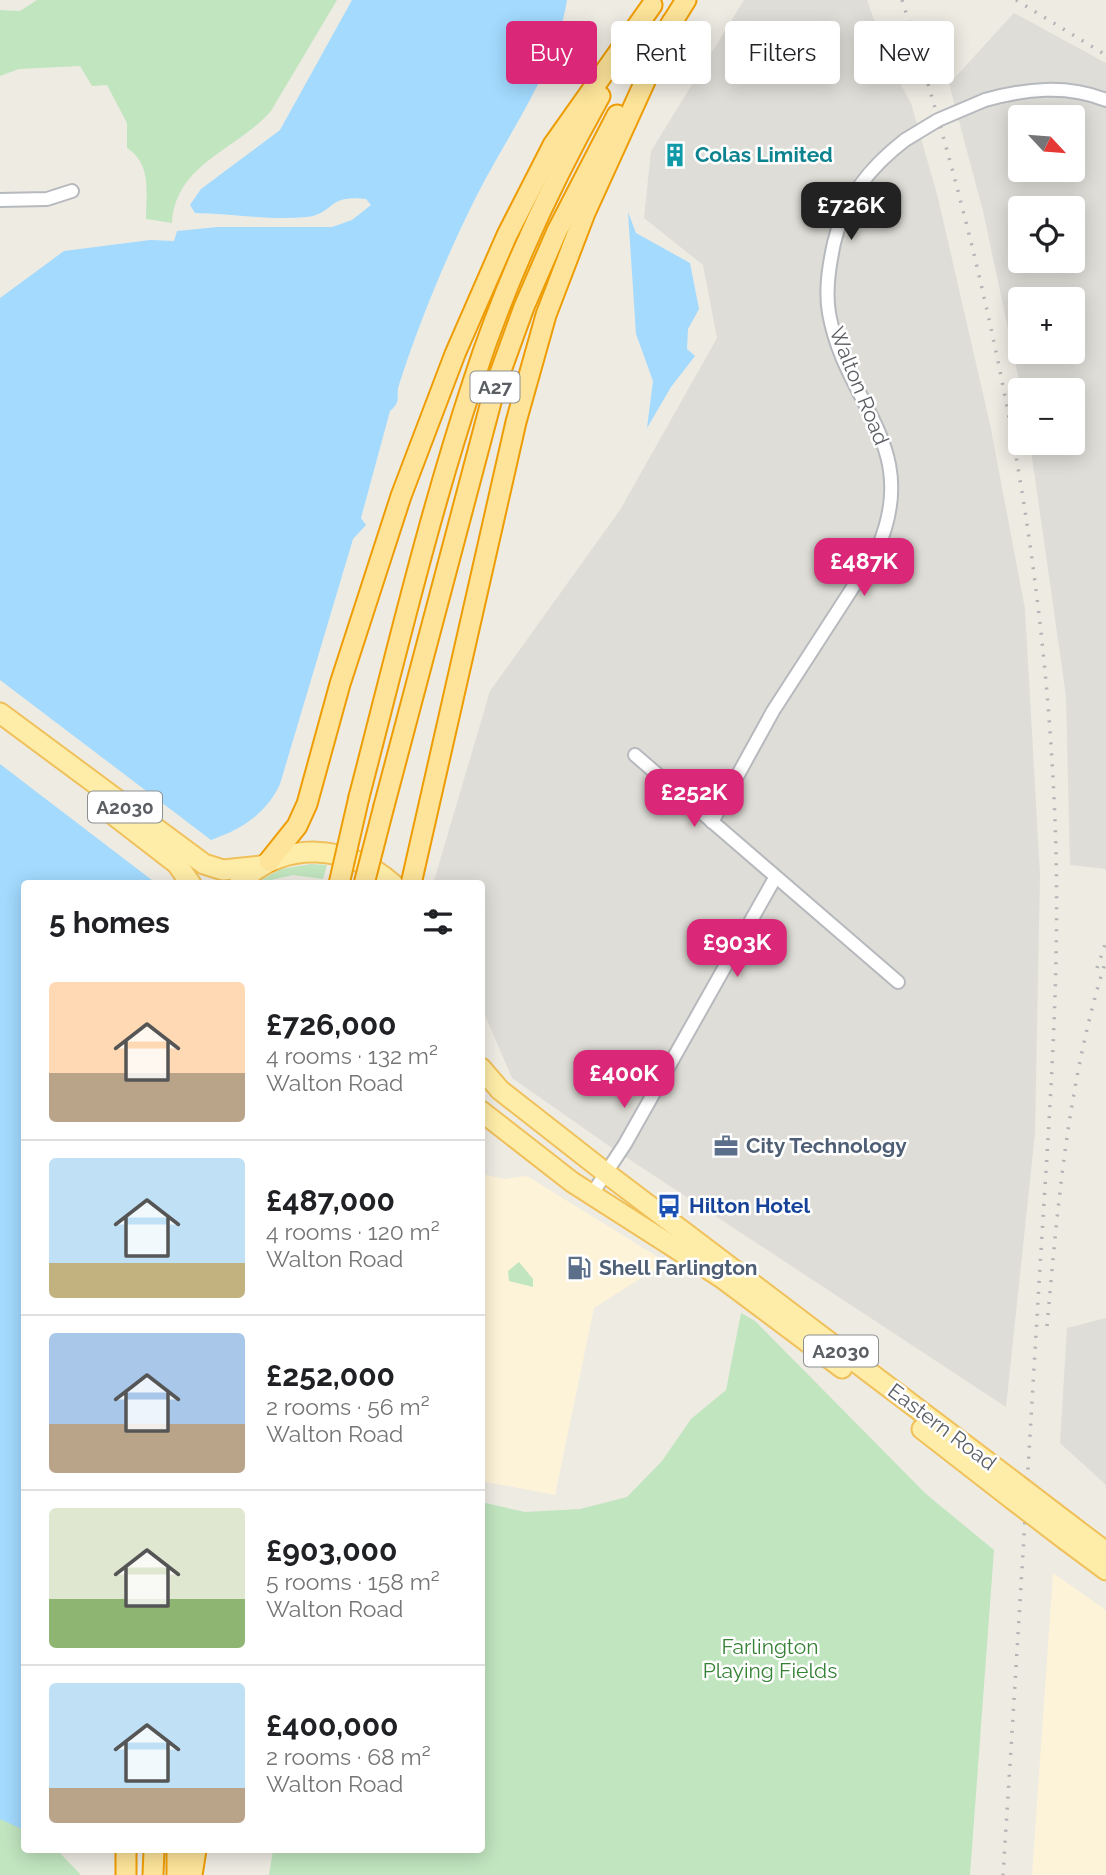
<!DOCTYPE html>
<meta charset="utf-8">
<style>
:root{--surface:#fff;--page:#f2f2f2;--text:#202124;--muted:#757577;--line:#e0e0e0;--accent:#db2777}
body{margin:0;font-family:Raleway,sans-serif;background:var(--page);color:var(--text);height:100vh;display:flex;flex-direction:column;font-size:26px;white-space:nowrap}
*{box-sizing:border-box;margin:0}
p{font-size:23px;color:var(--muted)}
.icon{flex:none;width:38px;height:38px;fill:none;stroke:currentColor;stroke-width:2;stroke-linecap:round;stroke-linejoin:round}
.map{position:relative;flex:1;overflow:hidden}
.side{position:absolute;left:21px;top:880px;width:464px;height:973px;display:flex;flex-direction:column;background:var(--surface);border-radius:7px;box-shadow:0 4px 18px #0003}
.side>*{flex:none}
.banner{position:absolute;left:506px;top:21px;width:495px;height:63px;display:flex;gap:14px}
.needle{width:46px;rotate:116deg}
.tools{position:absolute;left:1008px;top:105px;display:grid;gap:14px}
.tools a{display:grid;place-items:center;width:77px;height:77px;border-radius:7px;background:var(--surface);box-shadow:0 4px 18px #0003;font-size:35px}
.price{position:absolute;translate:-50% -60px;padding:0 16px;border-radius:14px;background:var(--accent);color:#fff;font-size:23px;line-height:46px;filter:drop-shadow(0 2px 4px #0008)}
.price::after{content:'';position:absolute;left:50%;top:42px;width:21px;height:16px;margin-left:-10px;background:inherit;clip-path:polygon(0 0,100% 0,50% 100%)}
.price.current{background:#222;color:#fff}
ul{padding:0;list-style:none}
li{display:flex;align-items:center;gap:21px;height:175px;padding:0 28px}
li+li{border-top:2px solid var(--line)}
li span{display:grid;place-items:center;flex:none;width:196px;height:140px;border-radius:7px;color:#555}
li>.icon{margin-inline-start:auto}
span .icon{width:84px;height:84px;fill:#fffc;stroke-width:1}
li b{font-size:30px}
h2{display:flex;justify-content:space-between;align-items:center;height:84px;padding:0 28px;font-size:30px}
.pill{padding:0 24px;border-radius:7px;background:var(--surface);box-shadow:0 4px 18px #0003;font-size:24px;line-height:63px}
.pill.current{background:var(--accent);color:#fff}
.map>svg:first-child{display:block}
</style>
<div class="map">
<svg width="1106" height="1875" viewBox="0 0 1106 1875">
<rect width="100%" height="100%" fill="#eeebe3"/>
<g fill="#fdf3d8">
<path d="M481 1174 505 1179 527 1176 666 1262 594 1308 555 1495 481 1481Z"/>
<path d="M1053 1573 1106 1610V1875H1032Z"/>
</g>
<g fill="#dfddd7" fill-rule="evenodd">
<path d="M744 0H867L890 65 911 103 938 198 990 424 1025 609 1040 875 1035 1133 1006 1407 612 1148 512 1078 481 1006V884H433L490 691 620 510 717 338 703 265 644 218 651 151Z"/>
<path d="M1014 13 1106 63V869L1070 865 1066 696 1030 443H1073V390H1021L983 211 949 84ZM1020 117H1073V170H1020ZM1020 208H1073V261H1020ZM1020 299H1073V352H1020Z"/>
<path d="M1106 1318V1485L1060 1443 1067 1328Z"/>
</g>
<g fill="#c1e5bf">
<path d="M37 0H337L271 111C236 151 176 163 172 223L146 219C146 193 152 164 127 148V123L107 85 92 86 80 66 19 69 0 76V10L20 11Z"/>
<path d="M311 864 327 865 323 879 293 875 254 884 281 869Z"/>
<path d="M519 1262 533 1279V1287L509 1281 508 1271Z"/>
<path d="M741 1313 755 1321 926 1494 994 1550 970 1875H269L273 1850H481V1502L525 1512 580 1509 627 1497 662 1461 691 1419 726 1390Z"/>
<path d="M24 1348V1850H57L81 1875H0V1818Z"/>
</g>
<g fill="#a3dafe">
<path d="M352 0H567C556 70 509 132 477 195 446 257 419 322 398 388 397 399 400 403 390 411L361 518 366 525 353 539 280 784C266 814 242 829 211 840L0 680V298L64 251 150 240 174 241 177 231 218 227H332L352 220 371 205 366 199C326 194 335 214 306 217 270 221 231 213 195 213L190 205 201 189 280 130Z"/>
<path d="M628 212 636 233 690 263 699 309 688 329 687 349 695 356 671 387 647 428 653 381 636 334Z"/>
<path d="M0 764 157 884H24V1830L0 1819Z"/>
</g>
<g fill="none" stroke-linecap="round" stroke-linejoin="round">
<g stroke="#b6b9bd" stroke-width="16">
<g id="minor">
<path d="M985 100C1025 89 1066 84 1106 100"/>
<path d="M0 200 47 199 72 191"/>
<path d="M635 755 898 982"/>
<path d="M712 822 773 711 877 550C923 445 845 405 829 313 825 290 829 266 834 243 844 199 870 167 905 140"/>
<path d="M592 1194 625 1144 775 878"/>
</g>
</g>
<g stroke="#f0c05a" stroke-width="23">
<g id="primary">
<path d="M0 713 204 864 223 870 261 866"/>
<path d="M111 813 177 864 191 884"/>
<path d="M239 884C284 839 348 844 393 884"/>
<path d="M481 1068 500 1090 606 1173 1018 1485"/>
<path d="M481 1111 572 1182 722 1278 842 1368"/>
<path d="M922 1429 1012 1499"/>
<path d="M1073 1527 1106 1552"/>
<path d="M1067 1541 1106 1570"/>
</g>
</g>
<g stroke="#ee9c03" stroke-width="23">
<g id="trunk">
<path d="M666 32 686 0"/>
<path d="M359 797C395 659 428 518 473 382 504 286 551 184 600 96"/>
<path d="M384 806 495 387 524 307 557 231 617 115"/>
<path d="M269 861 297 826 307 804 340 684 401 496 455 354 507 235 553 145 652 5"/>
<path d="M411 884 516 422 546 315 585 213 672 22"/>
<path d="M177 1850V1875"/>
<path d="M126 1875V1850"/>
<path d="M153 1875 154 1850"/>
<path d="M192 1875 196 1850"/>
</g>
</g>
<use href="#minor" stroke="#fff" stroke-width="12"/>
<use href="#primary" stroke="#feeda8" stroke-width="19"/>
<use href="#trunk" stroke="#fde49a" stroke-width="19"/>
<g stroke="#b2b3b4" stroke-width="3.5" stroke-dasharray="2 9" stroke-linecap="butt">
<path d="M902 0C988 267 1044 539 1055 820 1061 970 1049 1118 1040 1267 1028 1470 1016 1672 1003 1875"/>
<path d="M1016 0 1106 55"/>
<path d="M1097 968 1106 942"/>
<path d="M1047 1326C1058 1202 1068 1080 1106 960"/>
</g>
<g stroke="#b6b9bd" stroke-width="16" stroke-linecap="butt">
<path id="minor-bridge" d="M905 140 938 120 985 100"/>
</g>
<g stroke="#f0c05a" stroke-width="23" stroke-linecap="butt">
<g id="primary-bridge">
<path d="M1018 1485 1073 1527"/>
<path d="M1012 1499 1067 1541"/>
</g>
</g>
<g stroke="#ee9c03" stroke-width="23" stroke-linecap="butt">
<g id="trunk-bridge">
<path d="M339 884 359 797"/>
<path d="M364 884 384 806"/>
</g>
</g>
<use href="#minor-bridge" stroke="#fff" stroke-width="12"/>
<use href="#primary-bridge" stroke="#feeda8" stroke-width="19"/>
<use href="#trunk-bridge" stroke="#fde49a" stroke-width="19"/>
</g>
<defs>
<g id="building-bare" transform="scale(1.89)"><path d="M-4-6H4V6H1V3H-1V6H-4ZM-2.5-4.3h1.7v1.8h-1.7ZM.8-4.3h1.7v1.8H.8ZM-2.5-1h1.7V.8h-1.7ZM.8-1h1.7V.8H.8Z" fill="#0f9aa8" stroke="#fff" stroke-width="2.5" paint-order="stroke"/></g>
<g id="office-bare" transform="scale(1.89)"><path d="M-6-3h4V-5.5h4V-3h4V5H-6ZM-1-4.5V-3h2v-1.5ZM-6 0V1H6V0Z" fill="#5c6f8a" stroke="#fff" stroke-width="2.5" paint-order="stroke"/></g>
<g id="bus-bare" transform="scale(1.89)"><path d="M-5-6H5V4H4V6H2V4H-2V6H-4V4H-5ZM-3.5-4V0h7V-4ZM-3.5 1.2v1.5H-2V1.2ZM2 1.2v1.5H3.5V1.2Z" fill="#1a4fb4" stroke="#fff" stroke-width="2.5" paint-order="stroke"/></g>
<g id="fuel-bare" transform="scale(1.89)"><path d="M-5.5-6h7V0h2V4h1.3V-2.5L3-4.5l.8-.8L6-3V5H2.5V1h-1V6h-7ZM-4.2-4.7v3.2H.2V-4.7Z" fill="#5c6f8a" stroke="#fff" stroke-width="2.5" paint-order="stroke"/></g>
</defs>
<g fill-rule="evenodd">
<use href="#building-bare" x="675" y="155"/>
<use href="#office-bare" x="726" y="1146"/>
<use href="#bus-bare" x="669" y="1206"/>
<use href="#fuel-bare" x="579" y="1268"/>
</g>
<g text-anchor="middle" stroke-width="5" stroke-linejoin="round" paint-order="stroke">
<g fill="#fff" stroke="#8c8f92" stroke-width="2">
<rect x="470.5" y="371.5" width="49" height="31" rx="5"/>
<rect x="88" y="791.5" width="74" height="31" rx="5"/>
<rect x="804" y="1335.5" width="74" height="31" rx="5"/>
</g>
<g font-size="19" font-weight="bold" fill="#5b5f64">
<text x="495" y="394">A27</text>
<text x="125" y="814">A2030</text>
<text x="841" y="1358">A2030</text>
</g>
<g font-size="21" font-weight="bold" fill="#0d838f" stroke="#fff" text-anchor="start">
<text x="695" y="162">Colas Limited</text>
</g>
<g font-size="21" fill="#5b5f64" stroke="#fff">
<text transform="translate(859 386) rotate(68)" y="7">Walton Road</text>
<text transform="translate(942 1427) rotate(37)" y="7">Eastern Road</text>
</g>
<g font-size="21" font-weight="bold" fill="#4e5e75" stroke="#fff" text-anchor="start">
<text x="746" y="1153">City Technology</text>
<text x="599" y="1275">Shell Farlington</text>
</g>
<g font-size="21" font-weight="bold" fill="#164399" stroke="#fff" text-anchor="start">
<text x="689" y="1213">Hilton Hotel</text>
</g>
<g font-size="21" fill="#358135" stroke="#fff">
<text x="770" y="1654">Farlington<tspan x="770" dy="24">Playing Fields</tspan></text>
</g>
</g>
</svg>
<div class="tools">
<a><svg class="needle" viewBox="-14 -14 28 28"><path d="M0-13l5 13h-10z" fill="#e53935"/><path d="M0 13l5-13h-10z" fill="#757577"/></svg></a>
<a><svg class="icon" aria-label="locate" viewBox="0 0 24 24"><circle cx="12" cy="12" r="6"/><path d="M12 2v4M12 18v4M2 12h4M18 12h4"/></svg></a>
<a>+</a>
<a>−</a>
</div>
<b class="price current" style="left:851px;top:242px">£726K</b>
<b class="price" style="left:864px;top:598px">£487K</b>
<b class="price" style="left:694px;top:829px">£252K</b>
<b class="price" style="left:737px;top:979px">£903K</b>
<b class="price" style="left:624px;top:1110px">£400K</b>
<div class="banner">
<a class="pill current">Buy</a>
<a class="pill">Rent</a>
<a class="pill">Filters</a>
<a class="pill">New</a>
</div>
<section class="side">
<h2>5 homes<svg class="icon" aria-label="filters" viewBox="0 0 24 24"><path d="M4 7h16M4 17h16"/><circle cx="9" cy="7" r="2"/><circle cx="15" cy="17" r="2"/></svg></h2>
<ul>
<li><span style="background:linear-gradient(#ffd9b3 65%,#b9a48a 0)"><svg class="icon" aria-label="home" viewBox="0 0 24 24"><path d="M3 11l9-7 9 7M6 9v11h12V9"/></svg></span><div><b>£726,000</b><p>4 rooms · 132 m²</p><p>Walton Road</p></div></li>
<li><span style="background:linear-gradient(#bfe0f5 75%,#c2b280 0)"><svg class="icon" aria-label="home" viewBox="0 0 24 24"><path d="M3 11l9-7 9 7M6 9v11h12V9"/></svg></span><div><b>£487,000</b><p>4 rooms · 120 m²</p><p>Walton Road</p></div></li>
<li><span style="background:linear-gradient(#a9c7e8 65%,#b9a48a 0)"><svg class="icon" aria-label="home" viewBox="0 0 24 24"><path d="M3 11l9-7 9 7M6 9v11h12V9"/></svg></span><div><b>£252,000</b><p>2 rooms · 56 m²</p><p>Walton Road</p></div></li>
<li><span style="background:linear-gradient(#dfe7d0 65%,#8fb573 0)"><svg class="icon" aria-label="home" viewBox="0 0 24 24"><path d="M3 11l9-7 9 7M6 9v11h12V9"/></svg></span><div><b>£903,000</b><p>5 rooms · 158 m²</p><p>Walton Road</p></div></li>
<li><span style="background:linear-gradient(#bfe0f5 75%,#b9a48a 0)"><svg class="icon" aria-label="home" viewBox="0 0 24 24"><path d="M3 11l9-7 9 7M6 9v11h12V9"/></svg></span><div><b>£400,000</b><p>2 rooms · 68 m²</p><p>Walton Road</p></div></li>
</ul>
</section>
</div>
